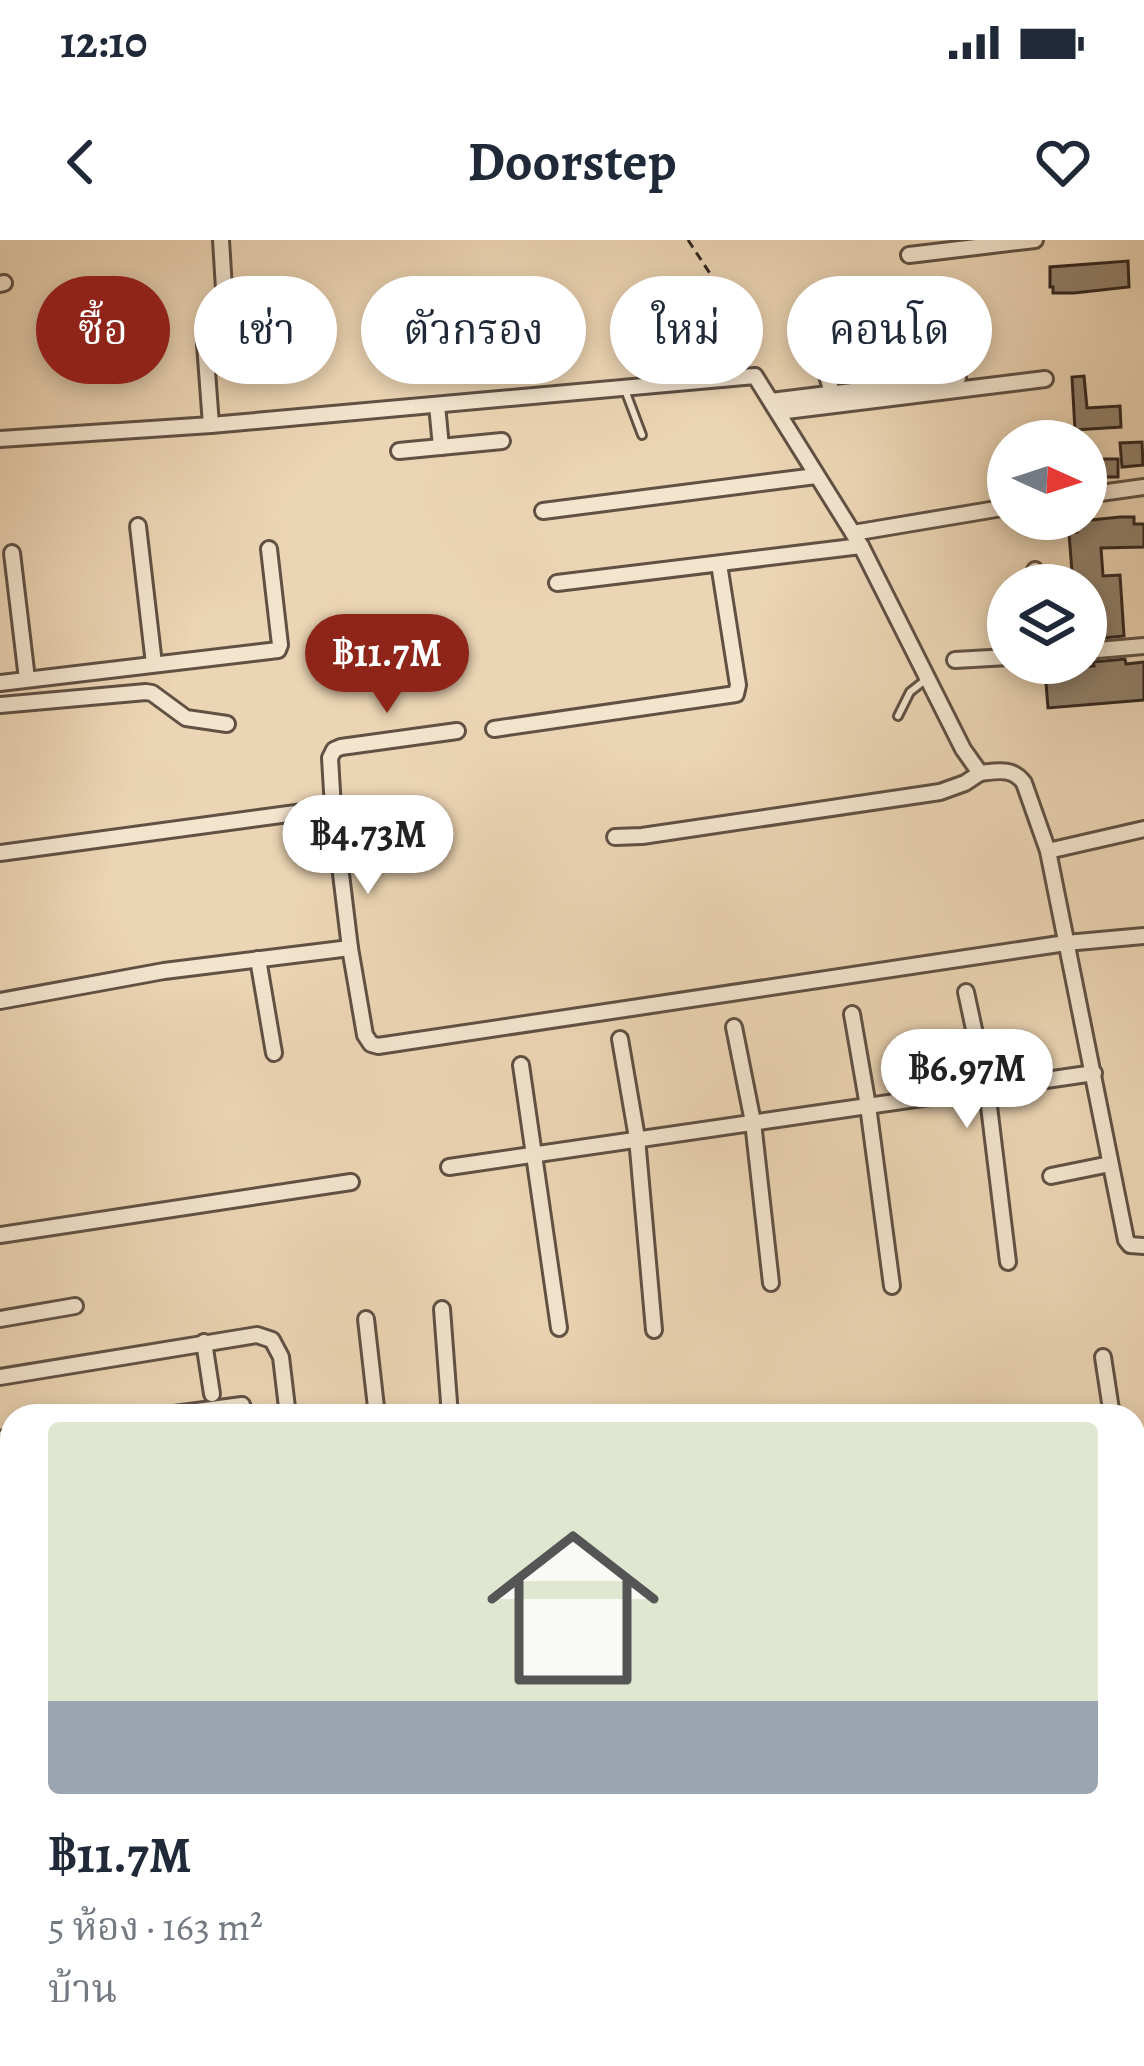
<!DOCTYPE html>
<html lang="th">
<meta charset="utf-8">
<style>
:root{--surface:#fff;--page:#f6f6f7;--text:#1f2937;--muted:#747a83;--accent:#8f2418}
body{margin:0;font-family:Alegreya,"Noto Serif Thai",serif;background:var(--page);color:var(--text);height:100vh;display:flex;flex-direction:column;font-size:45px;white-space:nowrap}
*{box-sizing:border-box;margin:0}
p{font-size:39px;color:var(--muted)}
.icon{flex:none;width:66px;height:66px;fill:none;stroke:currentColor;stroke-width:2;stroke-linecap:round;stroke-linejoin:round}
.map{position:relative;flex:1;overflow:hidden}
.sheet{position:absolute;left:0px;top:1164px;width:1146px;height:663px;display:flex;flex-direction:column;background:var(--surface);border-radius:36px 36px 0 0;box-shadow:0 6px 18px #0003}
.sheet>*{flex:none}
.hud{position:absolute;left:36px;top:36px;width:1074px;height:108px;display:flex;gap:24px}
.needle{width:78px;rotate:93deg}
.fabs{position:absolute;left:987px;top:180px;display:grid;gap:24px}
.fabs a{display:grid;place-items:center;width:120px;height:120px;border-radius:50%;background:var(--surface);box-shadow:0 6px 18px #0003;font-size:60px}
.price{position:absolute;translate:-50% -102px;padding:0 27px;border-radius:42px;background:#fff;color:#222;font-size:39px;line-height:78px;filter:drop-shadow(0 3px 6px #0008)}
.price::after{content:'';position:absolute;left:50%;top:72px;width:36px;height:27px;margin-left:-18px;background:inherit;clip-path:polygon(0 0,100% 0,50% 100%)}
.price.active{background:var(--accent);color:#fff}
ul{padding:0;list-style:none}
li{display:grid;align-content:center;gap:24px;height:636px;padding:0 48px}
li span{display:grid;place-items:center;height:372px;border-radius:12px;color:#555}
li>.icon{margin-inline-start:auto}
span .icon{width:216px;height:216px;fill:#fffc;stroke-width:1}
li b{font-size:51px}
.pill{padding:0 42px;border-radius:54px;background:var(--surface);box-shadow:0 6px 18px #0003;font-size:42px;line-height:108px}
.pill.active{background:var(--accent);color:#fff}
.status{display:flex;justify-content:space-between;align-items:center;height:84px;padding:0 60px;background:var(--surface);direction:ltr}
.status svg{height:33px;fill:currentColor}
header{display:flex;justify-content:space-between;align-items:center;height:156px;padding:0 48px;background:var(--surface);font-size:54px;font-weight:700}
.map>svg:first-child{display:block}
</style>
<div class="status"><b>12:10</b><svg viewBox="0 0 49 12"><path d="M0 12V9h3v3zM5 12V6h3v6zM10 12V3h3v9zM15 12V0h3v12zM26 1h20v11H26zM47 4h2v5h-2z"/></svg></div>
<header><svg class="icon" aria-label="back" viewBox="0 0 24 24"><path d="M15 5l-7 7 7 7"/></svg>Doorstep<svg class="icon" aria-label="heart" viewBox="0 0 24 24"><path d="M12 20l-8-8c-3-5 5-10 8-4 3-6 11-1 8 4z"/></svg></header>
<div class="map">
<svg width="1144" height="1826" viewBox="0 0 1144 1826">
<rect width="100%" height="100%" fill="#ecd5b4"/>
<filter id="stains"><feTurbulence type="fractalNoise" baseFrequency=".00167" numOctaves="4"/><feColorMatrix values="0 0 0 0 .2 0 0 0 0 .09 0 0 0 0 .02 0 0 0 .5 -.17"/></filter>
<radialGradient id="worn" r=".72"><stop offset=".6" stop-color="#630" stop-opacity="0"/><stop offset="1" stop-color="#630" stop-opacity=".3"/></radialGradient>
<g fill="#92816c" stroke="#31251f" stroke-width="3">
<path d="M1128 21 1129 47 1074 53H1053V47H1050V27Z"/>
<path d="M1084 136 1087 168 1120 166 1121 187 1075 190 1072 137Z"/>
<path d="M1142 202 1143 225 1122 227 1120 203Z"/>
<rect x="1091" y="219" width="27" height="18"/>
<path d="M1120 277H1134V284H1144V307L1101 308 1103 336 1120 335 1124 396 1092 399 1089 345H1073L1069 293 1077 292 1076 285 1082 284 1081 281Z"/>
<path d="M1125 419 1126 424 1144 422V460L1048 468 1045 430 1094 426 1093 422Z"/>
</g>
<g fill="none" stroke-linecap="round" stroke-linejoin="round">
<g stroke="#605144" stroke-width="12">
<g id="lane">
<path d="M625 150 642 195"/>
<path d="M898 476 910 452 924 441"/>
</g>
</g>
<g stroke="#605144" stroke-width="20">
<g id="street">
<path d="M909 15 1035 0"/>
<path d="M0 44 4 43"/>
<path d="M812 83 832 153"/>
<path d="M771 161 958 138"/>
<path d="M437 165 441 207"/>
<path d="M778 172 1045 139"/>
<path d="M211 185 205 104 225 65 221 0"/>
<path d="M0 199 211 185 755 136 861 306 963 509 980 533C997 531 1013 527 1024 543L1048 611 1126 1000 1130 1005 1144 1006"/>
<path d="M399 211 502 201"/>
<path d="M1086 255 1144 247"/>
<path d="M543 271 816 236"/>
<path d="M138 286 154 424"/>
<path d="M853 293 1008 267"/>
<path d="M12 313 27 439"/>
<path d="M1035 330 1036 345"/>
<path d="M557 343 861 306"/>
<path d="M1086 411 1144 406"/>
<path d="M955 420 1008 417"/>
<path d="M0 443 278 410 280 405 269 309"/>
<path d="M0 465 146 452 152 453 186 478 227 484"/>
<path d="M494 489 736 454 738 445 719 324"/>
<path d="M457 491 341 507 334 510 330 518 333 568 350 708 365 795 371 804 378 806 1066 703 1144 696"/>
<path d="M615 597 642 596 940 552 965 543 980 533"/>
<path d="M1048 611 1144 589"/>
<path d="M0 613 333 568"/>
<path d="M258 719 274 813"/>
<path d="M966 752 987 850 1008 1022"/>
<path d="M0 761 164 731 350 708"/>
<path d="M852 774 868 866 892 1046"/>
<path d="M734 787 753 882 771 1043"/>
<path d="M620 799 637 898 654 1090"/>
<path d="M521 825 559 1088"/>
<path d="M449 927 1094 833"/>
<path d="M1051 936 1110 924"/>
<path d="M0 995 351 942"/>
<path d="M442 1069 450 1176"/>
<path d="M0 1079 75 1066"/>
<path d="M366 1079 377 1176"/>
<path d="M204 1102 212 1154"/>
<path d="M1103 1117 1112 1176"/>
<path d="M0 1137 257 1095 272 1100 281 1117 288 1176"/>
<path d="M159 1176 242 1165 246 1176"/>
<path d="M0 1199 12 1196"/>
<path d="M1134 1237 1144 1236"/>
<path d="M1134 1399 1142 1398"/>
<path d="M1 1403 11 1486"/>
<path d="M1134 1498 1144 1497"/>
<path d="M0 1513 6 1568"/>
<path d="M1134 1603 1144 1602"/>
<path d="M1134 1710 1144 1709"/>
<path d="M303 1826 306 1815"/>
<path d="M1061 1826 1144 1815"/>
</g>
</g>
<path stroke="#31251f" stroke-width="3" stroke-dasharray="9 6" stroke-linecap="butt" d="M688 0 713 38 721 61 727 97 743 122"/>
<use href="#lane" stroke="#f3e4ce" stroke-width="6"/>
<use href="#street" stroke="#f3e4ce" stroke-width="14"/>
</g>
<rect width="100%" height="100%" filter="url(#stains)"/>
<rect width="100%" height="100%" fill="url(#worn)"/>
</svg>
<div class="fabs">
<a><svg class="needle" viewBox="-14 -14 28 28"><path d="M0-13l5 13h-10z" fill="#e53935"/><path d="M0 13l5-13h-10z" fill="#747a83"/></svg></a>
<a><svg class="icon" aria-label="layers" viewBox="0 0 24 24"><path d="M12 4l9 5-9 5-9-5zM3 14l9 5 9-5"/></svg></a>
</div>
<b class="price active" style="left:387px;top:476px">฿11.7M</b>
<b class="price" style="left:368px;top:657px">฿4.73M</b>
<b class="price" style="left:967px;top:891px">฿6.97M</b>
<div class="hud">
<a class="pill active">ซื้อ</a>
<a class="pill">เช่า</a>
<a class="pill">ตัวกรอง</a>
<a class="pill">ใหม่</a>
<a class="pill">คอนโด</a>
</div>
<section class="sheet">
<ul>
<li><span style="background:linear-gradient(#dfe7d0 75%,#9aa5b1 0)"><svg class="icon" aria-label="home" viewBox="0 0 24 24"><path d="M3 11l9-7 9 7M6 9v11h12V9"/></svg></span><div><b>฿11.7M</b><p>5 ห้อง · 163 m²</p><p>บ้าน</p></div></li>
</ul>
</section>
</div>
